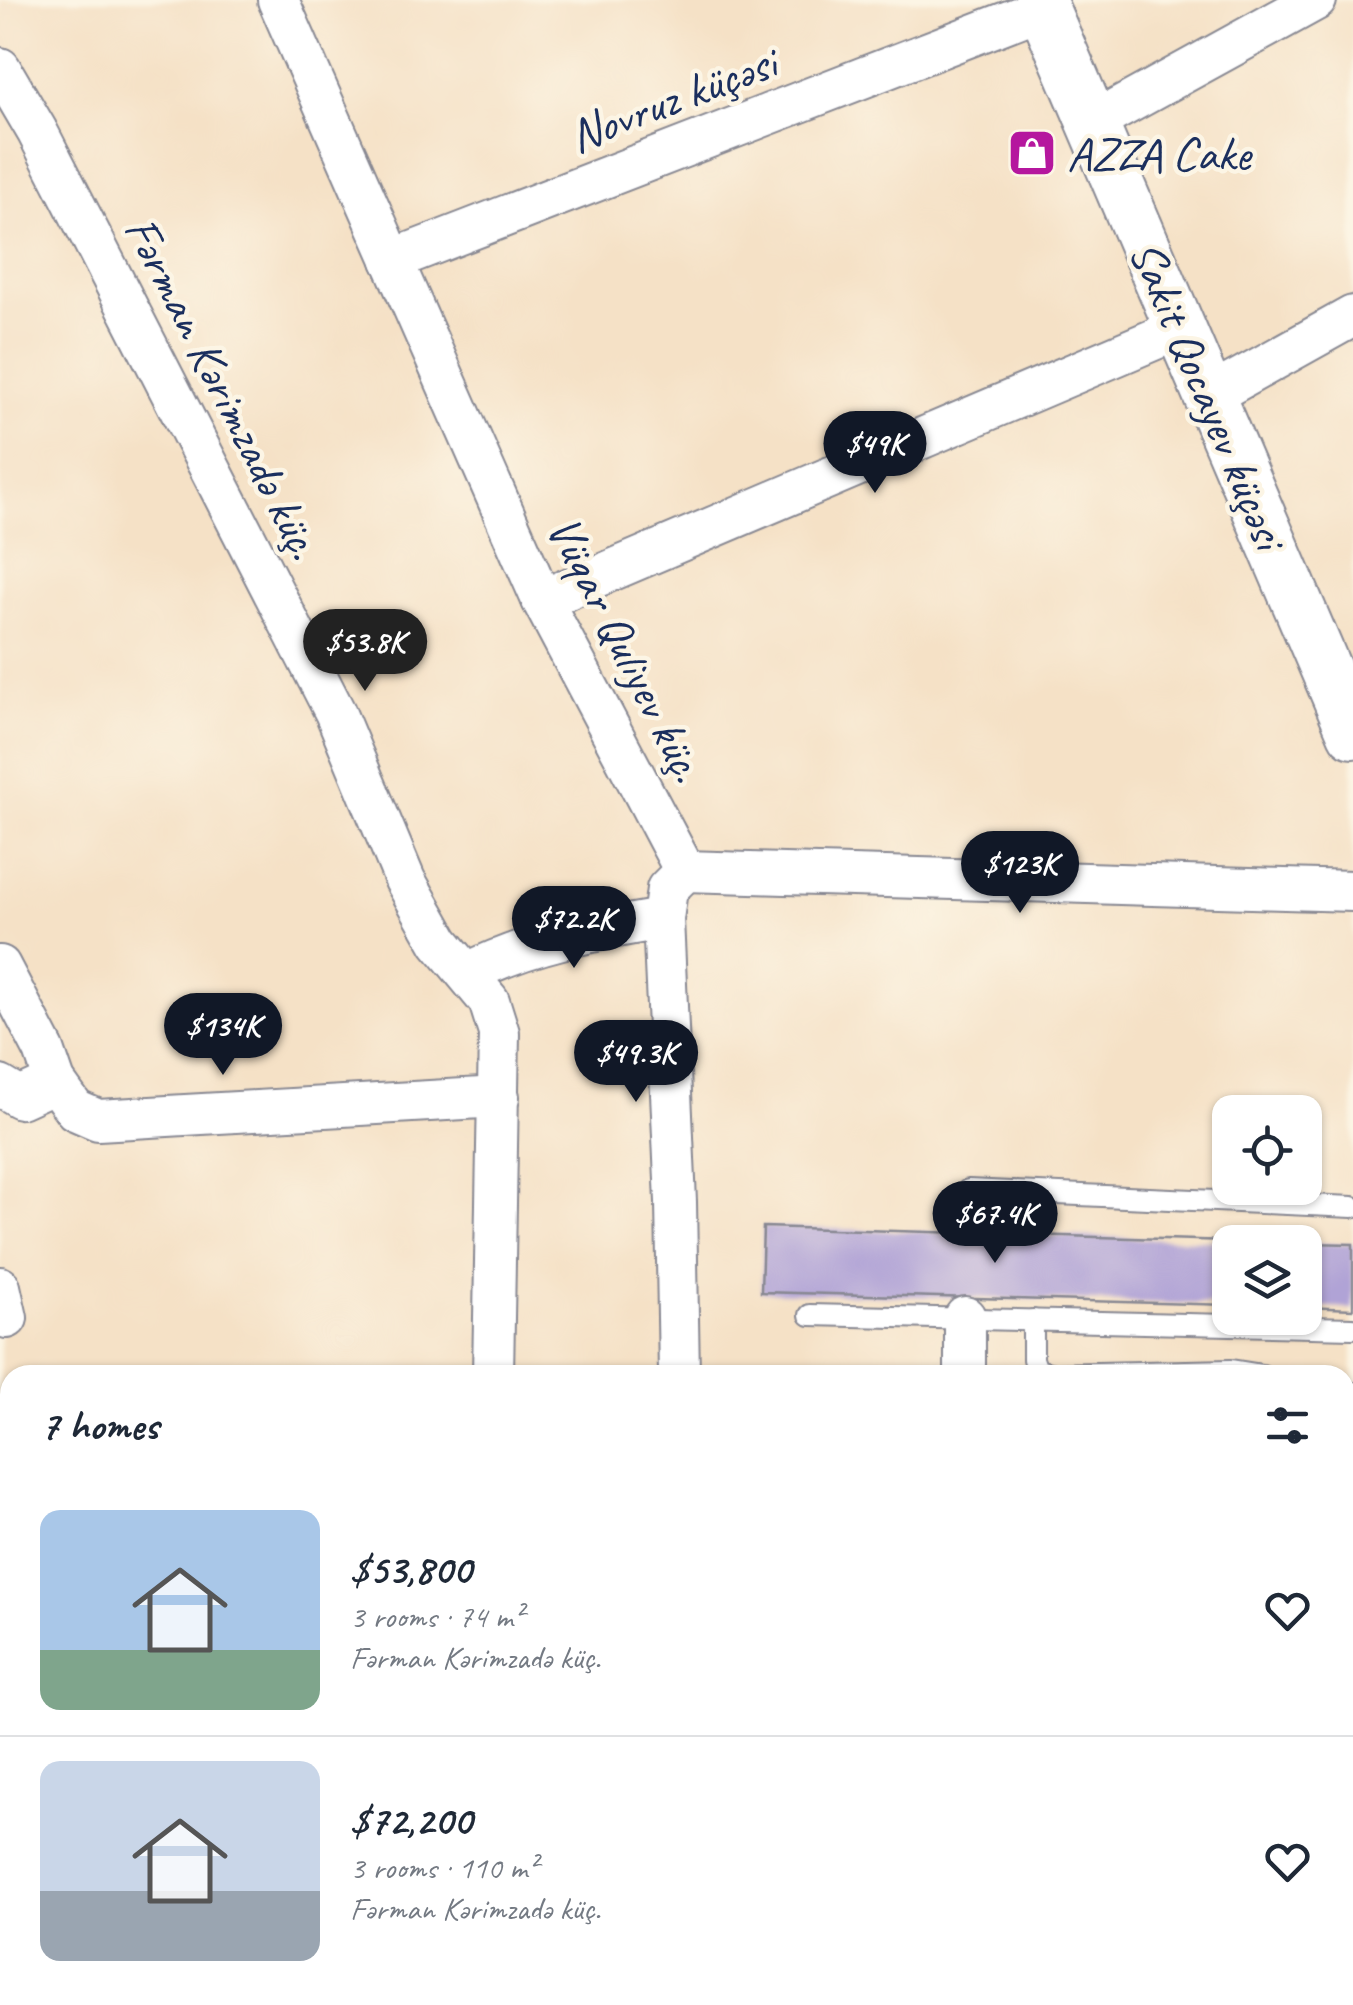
<!DOCTYPE html>
<meta charset="utf-8">
<style>
:root{--surface:#fff;--page:#f2f2f3;--text:#1f2937;--muted:#747a83;--line:#e0e1e3;--accent:#111827}
body{margin:0;font-family:Caveat,sans-serif;background:var(--page);color:var(--text);height:100vh;display:flex;flex-direction:column;font-size:38px;white-space:nowrap}
*{box-sizing:border-box;margin:0}
p{font-size:32px;color:var(--muted)}
.icon{flex:none;width:55px;height:55px;fill:none;stroke:currentColor;stroke-width:2;stroke-linecap:round;stroke-linejoin:round}
.map{position:relative;flex:1;overflow:hidden}
.details{position:absolute;left:0px;top:1365px;width:1355px;height:640px;display:flex;flex-direction:column;background:var(--surface);border-radius:30px 30px 0 0;box-shadow:0 2px 8px #0004}
.details>*{flex:none}
.controls{position:absolute;left:1212px;top:1095px;display:grid;gap:20px}
.controls a{display:grid;place-items:center;width:110px;height:110px;border-radius:20px;background:var(--surface);box-shadow:0 2px 8px #0004;font-size:50px}
.price{position:absolute;translate:-50% -85px;padding:0 22px;border-radius:35px;background:var(--accent);color:#fff;font-size:32px;line-height:65px;filter:drop-shadow(0 2px 5px #0008)}
.price::after{content:'';position:absolute;left:50%;top:60px;width:30px;height:22px;margin-left:-15px;background:inherit;clip-path:polygon(0 0,100% 0,50% 100%)}
.price.current{background:#222;color:#fff}
ul{padding:0;list-style:none}
li{display:flex;align-items:center;gap:30px;height:250px;padding:0 40px}
li+li{border-top:2px solid var(--line)}
li span{display:grid;place-items:center;flex:none;width:280px;height:200px;border-radius:20px;color:#555}
li>.icon{margin-inline-start:auto}
span .icon{width:120px;height:120px;fill:#fffc;stroke-width:1}
li b{font-size:42px}
h2{display:flex;justify-content:space-between;align-items:center;height:120px;padding:0 40px;font-size:42px}
.map>svg:first-child{display:block}
</style>
<div class="map">
<svg width="1353" height="2005" viewBox="0 0 1353 2005">
<rect width="100%" height="100%" fill="#fcf5e5"/>
<filter id="ink" filterUnits="userSpaceOnUse"><feTurbulence type="fractalNoise" baseFrequency=".01" numOctaves="2"/><feDisplacementMap in="SourceGraphic" scale="20" xChannelSelector="R" yChannelSelector="G"/><feConvolveMatrix kernelMatrix="1 2 1 2 8 2 1 2 1" color-interpolation-filters="sRGB"/></filter>
<filter id="wash" filterUnits="userSpaceOnUse"><feTurbulence type="fractalNoise" baseFrequency=".0048" numOctaves="4" result="noise"/><feDisplacementMap in="SourceGraphic" scale="40" xChannelSelector="R" yChannelSelector="G"/><feGaussianBlur stdDeviation="2.25" result="paint"/><feColorMatrix in="noise" values="0 0 0 0 0 0 0 0 0 0 0 0 0 0 0 0 0 1.4 0 .05"/><feComposite in="paint" operator="in"/></filter>
<g filter="url(#wash)">
<rect width="100%" height="100%" fill="#f5e1c6"/>
<g id="blocks">
<g fill="#b0a3d6">
<path d="M763 1227 1230 1241V1305L761 1292Z"/>
<path d="M1305 1243 1353 1244V1309L1305 1307Z"/>
<rect x="1345" y="1572" width="8" height="63"/>
<rect x="1345" y="1879" width="8" height="66"/>
<path d="M805 1995H867L866 2005H805Z"/>
</g>
</g>
</g>
<g filter="url(#ink)">
<use href="#blocks" fill-opacity="0" stroke="#888892" stroke-width="2.5"/>
<g fill="none" stroke-linecap="round" stroke-linejoin="round">
<g stroke="#888892" stroke-width="24">
<g id="service">
<path d="M968 1190 1353 1207"/>
<path d="M810 1315 1353 1328"/>
<path d="M1033 1320V1359L1037 1370 1053 1374 1231 1370 1262 1375"/>
<path d="M1345 1393H1353"/>
<path d="M1345 1542H1353"/>
</g>
</g>
<g stroke="#888892" stroke-width="44">
<g id="minor">
<path d="M278 0 542 600 685 871"/>
<path d="M0 68 37 131 335 712 405 880 440 942 489 1001 499 1033 493 1375"/>
<path d="M1094 122 1316 0"/>
<path d="M392 260 1043 8"/>
<path d="M1211 395 1353 316"/>
<path d="M542 600 1181 328"/>
<path d="M685 871 1353 891"/>
<path d="M0 966 44 1050 55 1082 75 1110 98 1120 499 1097"/>
<path d="M468 973C529 942 595 930 663 919"/>
<path d="M0 1086 20 1098 55 1082"/>
<path d="M0 1287 7 1318"/>
<path d="M965 1317V1375"/>
<path d="M679 1375 676 1202 663 919 667 889 685 871"/>
<path d="M1345 1823H1353"/>
<path d="M472 2005V1995"/>
<path d="M648 2005V1995"/>
<path d="M911 2005V1995"/>
</g>
</g>
<g stroke="#888892" stroke-width="54">
<path id="tertiary" d="M1040 0 1353 733"/>
</g>
<use href="#service" stroke="#fff" stroke-width="20"/>
<use href="#minor" stroke="#fff" stroke-width="40"/>
<use href="#tertiary" stroke="#fff" stroke-width="50"/>
</g>
</g>
<defs>
<g id="shop-square" transform="scale(2.5)"><rect x="-9" y="-9" width="18" height="18" rx="4" fill="#b5179e" stroke="#fcf5e5"/><path d="M-5-2.5h2.3a2.7 3.5 0 0 1 5.4 0H5L5.5 6h-11ZM-1.5-2.5h3a1.5 2.3 0 0 0-3 0Z" fill="#fff"/></g>
</defs>
<g fill-rule="evenodd">
<use href="#shop-square" x="1032" y="153"/>
</g>
<g text-anchor="middle" stroke-width="9" stroke-linejoin="round" paint-order="stroke">
<g font-size="48" fill="#1b2f5e" stroke="#fcf5e5">
<text transform="translate(672 98) rotate(-21)" y="17">Novruz küçəsi</text>
<text transform="translate(224 387) rotate(63)" y="17">Fərman Kərimzadə küç.</text>
<text transform="translate(1209 394) rotate(67)" y="17">Sakit Qocayev küçəsi</text>
<text transform="translate(627 648) rotate(63)" y="17">Vüqar Quliyev küç.</text>
</g>
<g font-size="48" fill="#1b2f5e" stroke="#fcf5e5" text-anchor="start">
<text x="1067" y="170">AZZA Cake</text>
</g>
</g>
</svg>
<div class="controls">
<a><svg class="icon" aria-label="locate" viewBox="0 0 24 24"><circle cx="12" cy="12" r="6"/><path d="M12 2v4M12 18v4M2 12h4M18 12h4"/></svg></a>
<a><svg class="icon" aria-label="layers" viewBox="0 0 24 24"><path d="M12 4l9 5-9 5-9-5zM3 14l9 5 9-5"/></svg></a>
</div>
<b class="price" style="left:875px;top:496px">$49K</b>
<b class="price current" style="left:365px;top:694px">$53.8K</b>
<b class="price" style="left:1020px;top:916px">$123K</b>
<b class="price" style="left:574px;top:971px">$72.2K</b>
<b class="price" style="left:223px;top:1078px">$134K</b>
<b class="price" style="left:636px;top:1105px">$49.3K</b>
<b class="price" style="left:995px;top:1266px">$67.4K</b>
<section class="details">
<h2>7 homes<svg class="icon" aria-label="filters" viewBox="0 0 24 24"><path d="M4 7h16M4 17h16"/><circle cx="9" cy="7" r="2"/><circle cx="15" cy="17" r="2"/></svg></h2>
<ul>
<li><span style="background:linear-gradient(#a9c7e8 70%,#7fa58c 0)"><svg class="icon" aria-label="home" viewBox="0 0 24 24"><path d="M3 11l9-7 9 7M6 9v11h12V9"/></svg></span><div><b>$53,800</b><p>3 rooms · 74 m²</p><p>Fərman Kərimzadə küç.</p></div><svg class="icon" aria-label="heart" viewBox="0 0 24 24"><path d="M12 20l-8-8c-3-5 5-10 8-4 3-6 11-1 8 4z"/></svg></li>
<li><span style="background:linear-gradient(#c9d6e8 65%,#9aa5b1 0)"><svg class="icon" aria-label="home" viewBox="0 0 24 24"><path d="M3 11l9-7 9 7M6 9v11h12V9"/></svg></span><div><b>$72,200</b><p>3 rooms · 110 m²</p><p>Fərman Kərimzadə küç.</p></div><svg class="icon" aria-label="heart" viewBox="0 0 24 24"><path d="M12 20l-8-8c-3-5 5-10 8-4 3-6 11-1 8 4z"/></svg></li>
</ul>
</section>
</div>
